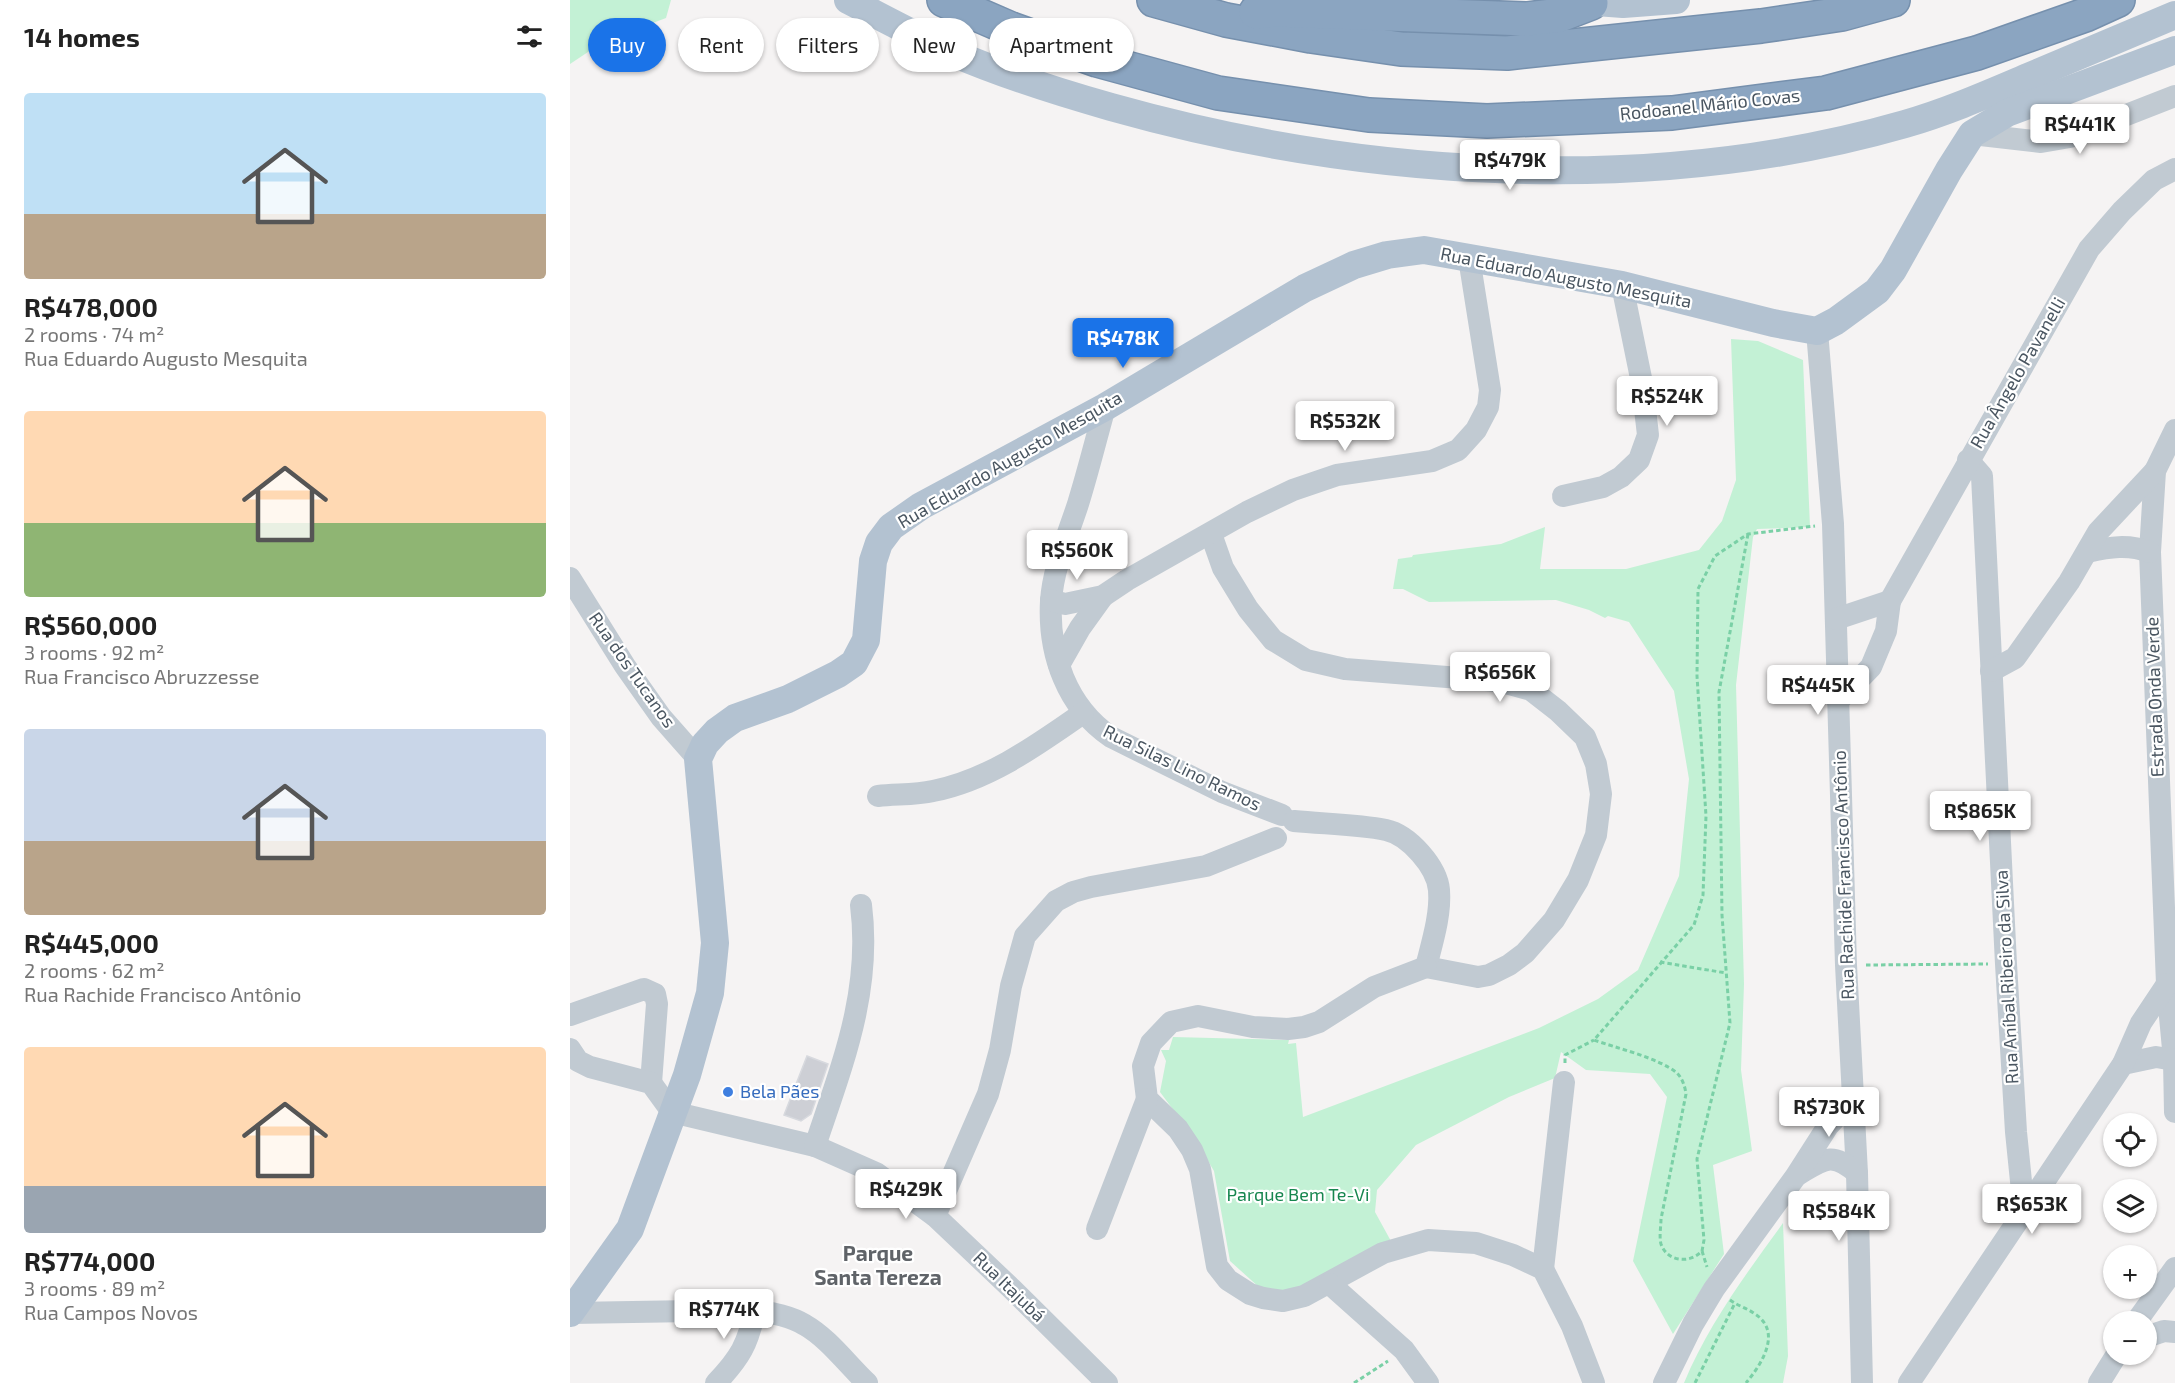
<!DOCTYPE html>
<meta charset="utf-8">
<style>
:root{--surface:#fff;--page:#f2f2f2;--text:#222;--muted:#767676;--accent:#1a73e8}
body{margin:0;font-family:"Exo 2",sans-serif;background:var(--page);color:var(--text);height:100vh;display:flex;flex-direction:column;font-size:22px;white-space:nowrap}
*{box-sizing:border-box;margin:0}
p{font-size:20px;color:var(--muted)}
.icon{flex:none;width:33px;height:33px;fill:none;stroke:currentColor;stroke-width:2;stroke-linecap:round;stroke-linejoin:round}
.map{position:relative;flex:1;overflow:hidden}
.side{display:flex;flex-direction:column;background:var(--surface);width:570px}
.side>*{flex:none}
.guide{position:absolute;left:18px;top:18px;width:570px;height:54px;display:flex;gap:12px}
.controls{position:absolute;left:1533px;top:1113px;display:grid;gap:12px}
.controls a{display:grid;place-items:center;width:54px;height:54px;border-radius:50%;background:var(--surface);box-shadow:0 2px 4px #0004;font-size:30px}
.price{position:absolute;translate:-50% -51px;padding:0 14px;border-radius:6px;background:#fff;color:#222;font-size:20px;line-height:39px;filter:drop-shadow(0 2px 3px #0008)}
.price::after{content:'';position:absolute;left:50%;top:36px;width:18px;height:14px;margin-left:-9px;background:inherit;clip-path:polygon(0 0,100% 0,50% 100%)}
.price.on{background:var(--accent);color:#fff}
ul{padding:0;list-style:none}
li{display:grid;align-content:center;gap:12px;height:318px;padding:0 24px}
li span{display:grid;place-items:center;height:186px;border-radius:6px;color:#555}
li>.icon{margin-inline-start:auto}
span .icon{width:108px;height:108px;fill:#fffc;stroke-width:1}
li b{font-size:26px}
h2{display:flex;justify-content:space-between;align-items:center;height:72px;padding:0 24px;font-size:26px}
.pill{padding:0 21px;border-radius:27px;background:var(--surface);box-shadow:0 2px 4px #0004;font-size:21px;line-height:54px}
.pill.on{background:var(--accent);color:#fff}
main{display:flex;flex:1;min-height:0}
.map>svg:first-child{display:block}
</style>
<main>
<section class="side">
<h2>14 homes<svg class="icon" aria-label="filters" viewBox="0 0 24 24"><path d="M4 7h16M4 17h16"/><circle cx="9" cy="7" r="2"/><circle cx="15" cy="17" r="2"/></svg></h2>
<ul>
<li><span style="background:linear-gradient(#bfe0f5 65%,#b9a48a 0)"><svg class="icon" aria-label="home" viewBox="0 0 24 24"><path d="M3 11l9-7 9 7M6 9v11h12V9"/></svg></span><div><b>R$478,000</b><p>2 rooms · 74 m²</p><p>Rua Eduardo Augusto Mesquita</p></div></li>
<li><span style="background:linear-gradient(#ffd9b3 60%,#8fb573 0)"><svg class="icon" aria-label="home" viewBox="0 0 24 24"><path d="M3 11l9-7 9 7M6 9v11h12V9"/></svg></span><div><b>R$560,000</b><p>3 rooms · 92 m²</p><p>Rua Francisco Abruzzesse</p></div></li>
<li><span style="background:linear-gradient(#c9d6e8 60%,#b9a48a 0)"><svg class="icon" aria-label="home" viewBox="0 0 24 24"><path d="M3 11l9-7 9 7M6 9v11h12V9"/></svg></span><div><b>R$445,000</b><p>2 rooms · 62 m²</p><p>Rua Rachide Francisco Antônio</p></div></li>
<li><span style="background:linear-gradient(#ffd9b3 75%,#9aa5b1 0)"><svg class="icon" aria-label="home" viewBox="0 0 24 24"><path d="M3 11l9-7 9 7M6 9v11h12V9"/></svg></span><div><b>R$774,000</b><p>3 rooms · 89 m²</p><p>Rua Campos Novos</p></div></li>
</ul>
</section>
<div class="map">
<svg width="1605" height="1383" viewBox="0 0 1605 1383">
<rect width="100%" height="100%" fill="#f5f3f3"/>
<g fill="#c3f1d5">
<path d="M0 0H101L96 18 33 42 0 64Z"/>
<path d="M1161 339 1188 341 1233 360 1240 527 1187 529 1183 537 1166 685 1174 984 1171 1070 1182 1151 1143 1165 1154 1254 1103 1334 1063 1261 1097 1097 1080 1074 1016 1070 991 1052 985 1078 939 1097 846 1145 807 1190 805 1212 822 1243 730 1291 691 1289 660 1261 644 1171 625 1139 590 1092 596 1061 591 1050H599L603 1037 719 1040 718 1044 726 1043 733 1117 969 1028 1028 999 1068 970 1109 876 1119 779 1104 691 1059 622 1038 616 1035 618 1019 610 986 600 859 602 833 589H823L828 559 842 557 843 555 931 544 975 527 970 569H1056L1129 550 1152 521 1166 480Z"/>
<path d="M1213 1223 1218 1356 1213 1383H1114C1138 1325 1176 1274 1213 1223Z"/>
</g>
<path fill="#cdcfd5" stroke="#d7d9de" stroke-width="1.5" d="M237 1056 258 1064 241 1114 231 1121 214 1115Z"/>
<g fill="none" stroke-linecap="round" stroke-linejoin="round">
<g stroke="#7690ad" stroke-width="36">
<g id="highway">
<path d="M374 0 441 29 527 60 648 93 799 115 917 121 1102 113 1256 93 1407 53 1515 15 1548 0"/>
<path d="M584 0 656 20 741 36 831 49 937 53 1191 26 1272 14 1323 0"/>
<path d="M686 12 705 10 957 19 990 15 1021 3"/>
</g>
</g>
<g stroke="#7ad0a6" stroke-width="3" stroke-dasharray="4.5 3" stroke-linecap="butt">
<path d="M1178 534 1149 692 1152 915 1160 1023 1127 1159 1134 1240 1132 1251C1120 1264 1097 1262 1091 1244 1089 1237 1091 1226 1091 1219L1116 1094C1115 1086 1112 1078 1107 1073 1089 1058 1046 1048 1024 1040L1124 925 1133 895 1136 816 1127 676 1128 589 1145 556 1178 534 1245 526"/>
<path d="M1090 962 1156 973"/>
<path d="M1296 965 1418 964"/>
<path d="M995 1063V1055L1024 1040"/>
<path d="M1132 1251 1137 1267"/>
<path d="M1160 1300C1168 1306 1177 1308 1185 1314 1213 1332 1191 1365 1176 1383"/>
<path d="M784 1383 818 1361"/>
<path d="M1125 1383 1165 1303"/>
</g>
<g stroke="#c1cad2" stroke-width="22">
<path d="M1402 134 1471 142 1500 137 1605 96"/>
<path d="M1247 331 1263 524 1276 965 1287 1173 1292 1383"/>
<path d="M535 407C526 439 518 472 508 504 498 535 483 568 481 601 478 654 497 707 541 737L652 792 712 815"/>
<path d="M1605 430 1585 471 1580 552 1597 984 1604 1060 1605 1112"/>
<path d="M1398 460 1412 476 1436 964 1446 1132 1454 1211"/>
<path d="M993 496 1033 487 1051 477 1069 460 1078 435 1072 383 1052 285"/>
<path d="M641 534 653 568 678 609 703 640 736 660 775 669 928 681 961 690 988 711 1015 737 1026 764 1031 794 1026 835 1008 880 984 920 955 953 939 965 919 975 908 977 856 967"/>
<path d="M1517 552C1540 547 1558 544 1580 552"/>
<path d="M0 578 55 666 91 717 128 759"/>
<path d="M481 600 495 604 533 596 557 580 677 512 723 490 767 475 862 461 888 450 906 430 918 407 920 390 899 258"/>
<path d="M1320 601 1519 249 1552 211 1584 180 1605 169"/>
<path d="M1266 619 1320 601 1316 631 1301 667 1268 701"/>
<path d="M489 665 510 628 533 596"/>
<path d="M1421 671 1445 658 1499 582 1528 532 1585 471"/>
<path d="M308 796C326 794 346 795 363 791 419 780 467 745 513 713"/>
<path d="M724 821C754 824 787 824 816 830 839 835 867 867 869 890 871 915 862 943 856 967"/>
<path d="M856 967 804 987 749 1022 734 1027 718 1029 683 1027 628 1016 601 1022 581 1043 573 1066 577 1099 608 1129 622 1150 630 1169 647 1266 658 1280 680 1294 693 1298 713 1301 734 1296 813 1253 858 1240 906 1243 943 1255 973 1269 1002 1326 1024 1383"/>
<path d="M0 1015 74 989 85 994 87 1004 81 1083"/>
<path d="M0 1049 8 1061 20 1067 81 1083 102 1112 245 1146 306 1173 365 1216 442 1289 537 1383"/>
<path d="M1553 1064 1586 1057 1604 1060"/>
<path d="M245 1146C272 1065 302 992 291 905"/>
<path d="M1229 1174C1254 1159 1262 1151 1287 1173"/>
<path d="M365 1216 418 1094 430 1050 441 986 455 936 486 901 503 892 521 887 636 866 706 838"/>
<path d="M527 1229 577 1099"/>
<path d="M973 1269 994 1082"/>
<path d="M760 1284 834 1350 858 1383"/>
<path d="M1 1313 185 1310C202 1313 220 1316 235 1325 258 1338 277 1364 297 1383"/>
<path d="M1566 1322 1605 1268"/>
<path d="M1576 1337 1594 1331 1605 1332"/>
<path d="M146 1383C170 1358 178 1344 185 1310"/>
<path d="M1094 1383 1123 1324 1144 1289 1226 1176 1258 1126 1283 1099"/>
<path d="M1339 1383 1553 1064 1571 1023 1597 984"/>
<path d="M1529 1383 1547 1354"/>
</g>
<g stroke="#b3c2d1" stroke-width="28">
<path d="M278 0C313 18 348 37 383 53 434 75 488 92 541 107 793 178 1081 197 1335 124 1377 112 1418 94 1458 77 1507 56 1556 36 1605 15"/>
<path d="M1000 0 1053 4 1106 0"/>
<path d="M0 1313 60 1229 117 1075 140 993 145 943 128 759 135 744 147 731 165 718 218 699 268 674 284 663 296 640 303 561 309 543 321 527 351 506 535 407 735 288 784 265 817 255 854 250 1052 285 1203 323 1247 331 1266 321 1307 291 1323 270 1379 170 1402 134 1437 113 1605 50"/>
</g>
<use href="#highway" stroke="#8ba5c1" stroke-width="33"/>
</g>
<circle fill="#3f7fe0" stroke="#fff" stroke-width="2" cx="158" cy="1092" r="6"/>
<g text-anchor="middle" stroke-width="4.5" stroke-linejoin="round" paint-order="stroke">
<g font-size="18" fill="#4a5661" stroke="#fff">
<text transform="translate(1140 105) rotate(-6)" y="6">Rodoanel Mário Covas</text>
<text transform="translate(996 278) rotate(11)" y="6">Rua Eduardo Augusto Mesquita</text>
<text transform="translate(1448 373) rotate(-60)" y="6">Rua Ângelo Pavanelli</text>
<text transform="translate(440 460) rotate(-30)" y="6">Rua Eduardo Augusto Mesquita</text>
<text transform="translate(62 670) rotate(55)" y="6">Rua dos Tucanos</text>
<text transform="translate(1585 697) rotate(-92)" y="6">Estrada Onda Verde</text>
<text transform="translate(612 768) rotate(26)" y="6">Rua Silas Lino Ramos</text>
<text transform="translate(1274 875) rotate(-92)" y="6">Rua Rachide Francisco Antônio</text>
<text transform="translate(1437 977) rotate(-93)" y="6">Rua Aníbal Ribeiro da Silva</text>
<text transform="translate(439 1287) rotate(44)" y="6">Rua Itajubá</text>
</g>
<g font-size="18" fill="#366cbe" stroke="#fff" text-anchor="start">
<text x="170" y="1098">Bela Pães</text>
</g>
<g font-size="18" fill="#17864f" stroke="#fff">
<text x="728" y="1201">Parque Bem Te-Vi</text>
</g>
<g font-size="21" font-weight="bold" fill="#5f6368" stroke="#fff">
<text x="308" y="1261">Parque<tspan x="308" dy="24">Santa Tereza</tspan></text>
</g>
</g>
</svg>
<div class="controls">
<a><svg class="icon" aria-label="locate" viewBox="0 0 24 24"><circle cx="12" cy="12" r="6"/><path d="M12 2v4M12 18v4M2 12h4M18 12h4"/></svg></a>
<a><svg class="icon" aria-label="layers" viewBox="0 0 24 24"><path d="M12 4l9 5-9 5-9-5zM3 14l9 5 9-5"/></svg></a>
<a>+</a>
<a>−</a>
</div>
<b class="price" style="left:1510px;top:155px">R$441K</b>
<b class="price" style="left:940px;top:191px">R$479K</b>
<b class="price on" style="left:553px;top:369px">R$478K</b>
<b class="price" style="left:1097px;top:427px">R$524K</b>
<b class="price" style="left:775px;top:452px">R$532K</b>
<b class="price" style="left:507px;top:581px">R$560K</b>
<b class="price" style="left:930px;top:703px">R$656K</b>
<b class="price" style="left:1248px;top:716px">R$445K</b>
<b class="price" style="left:1410px;top:842px">R$865K</b>
<b class="price" style="left:1259px;top:1138px">R$730K</b>
<b class="price" style="left:336px;top:1220px">R$429K</b>
<b class="price" style="left:1462px;top:1235px">R$653K</b>
<b class="price" style="left:1269px;top:1242px">R$584K</b>
<b class="price" style="left:154px;top:1340px">R$774K</b>
<div class="guide">
<a class="pill on">Buy</a>
<a class="pill">Rent</a>
<a class="pill">Filters</a>
<a class="pill">New</a>
<a class="pill">Apartment</a>
</div>
</div>
</main>
